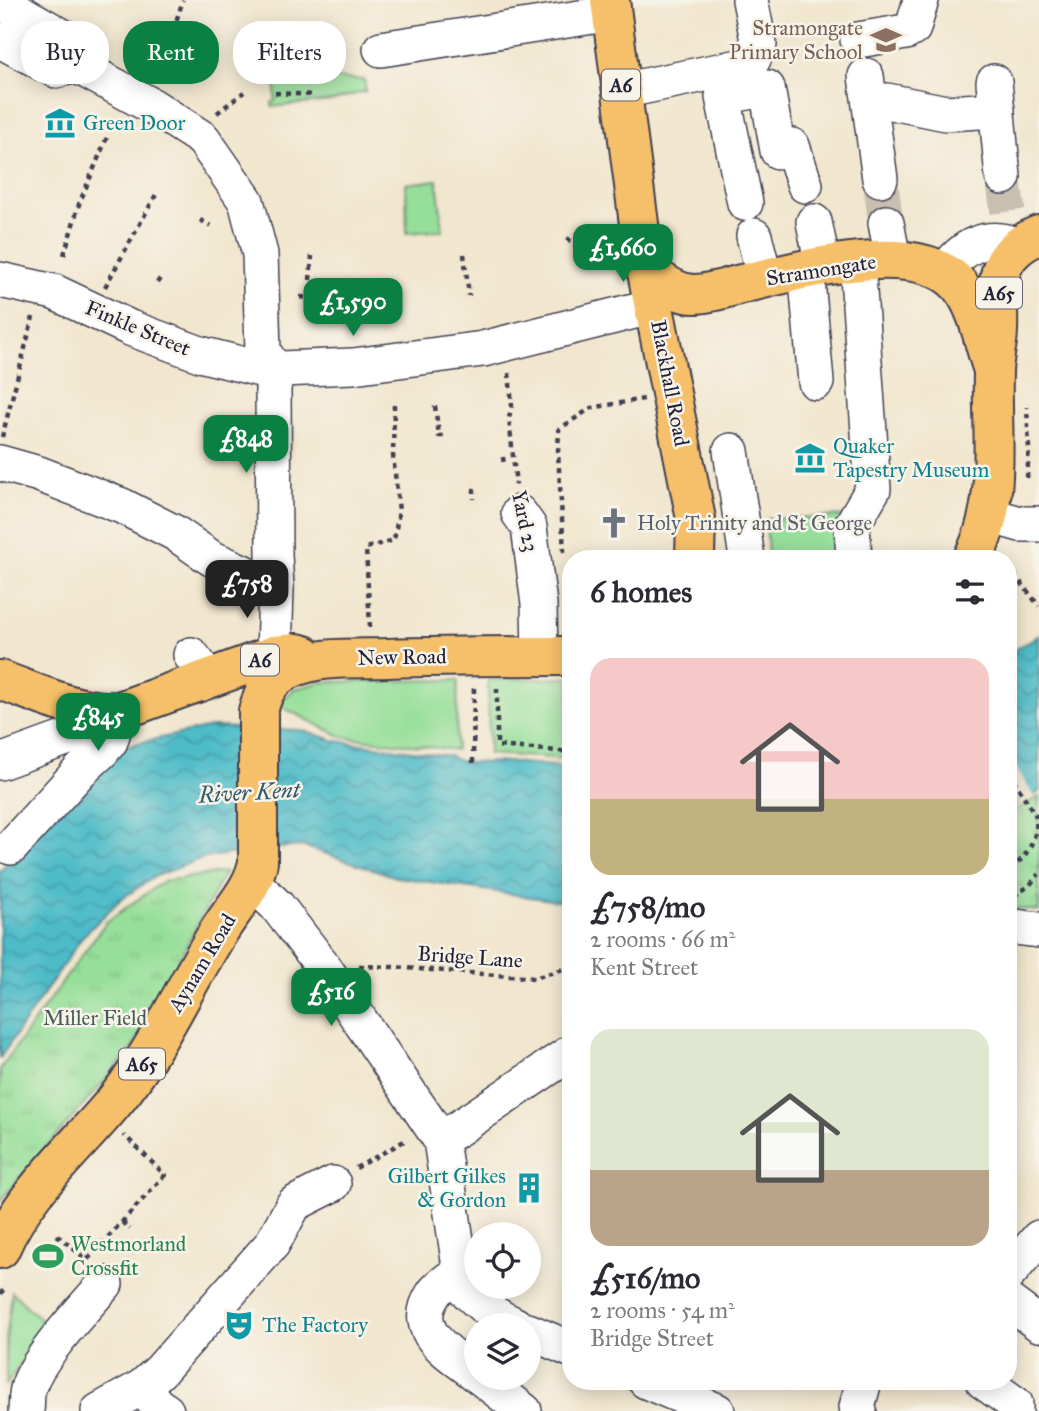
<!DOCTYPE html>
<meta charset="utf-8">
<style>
:root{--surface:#fff;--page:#f2f2f3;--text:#2b2b33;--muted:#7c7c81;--accent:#0b8043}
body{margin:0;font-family:"IM FELL Great Primer",serif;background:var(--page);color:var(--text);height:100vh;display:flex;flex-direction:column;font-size:26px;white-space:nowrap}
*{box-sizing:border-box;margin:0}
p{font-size:23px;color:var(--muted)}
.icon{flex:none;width:38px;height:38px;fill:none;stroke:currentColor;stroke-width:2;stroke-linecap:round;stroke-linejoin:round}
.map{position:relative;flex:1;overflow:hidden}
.panel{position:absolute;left:562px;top:550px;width:455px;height:840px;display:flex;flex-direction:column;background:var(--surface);border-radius:28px;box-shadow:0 4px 18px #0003}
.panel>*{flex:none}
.banner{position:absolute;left:21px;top:21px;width:436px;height:63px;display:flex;gap:14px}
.fabs{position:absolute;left:464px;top:1222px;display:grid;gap:14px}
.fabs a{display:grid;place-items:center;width:77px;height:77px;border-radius:50%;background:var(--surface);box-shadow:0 4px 18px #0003;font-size:35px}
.price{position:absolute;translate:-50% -60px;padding:0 16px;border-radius:14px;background:var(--accent);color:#fff;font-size:23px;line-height:46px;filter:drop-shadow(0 2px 4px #0008)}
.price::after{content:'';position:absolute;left:50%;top:42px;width:21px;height:16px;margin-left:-10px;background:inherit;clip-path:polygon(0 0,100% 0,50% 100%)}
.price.on{background:#222;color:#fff}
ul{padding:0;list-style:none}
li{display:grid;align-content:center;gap:14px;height:371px;padding:0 28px}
li span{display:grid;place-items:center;height:217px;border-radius:21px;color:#555}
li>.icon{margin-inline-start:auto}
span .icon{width:126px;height:126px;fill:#fffc;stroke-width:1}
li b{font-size:30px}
h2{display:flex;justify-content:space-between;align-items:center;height:84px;padding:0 28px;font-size:30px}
.chip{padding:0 24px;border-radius:28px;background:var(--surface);box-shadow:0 4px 18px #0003;font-size:24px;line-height:63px}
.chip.on{background:var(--accent);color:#fff}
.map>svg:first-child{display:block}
</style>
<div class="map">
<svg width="1039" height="1411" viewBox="0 0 1039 1411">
<defs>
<pattern id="park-tufts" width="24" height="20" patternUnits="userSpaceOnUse" patternTransform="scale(1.75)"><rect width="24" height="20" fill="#96df9a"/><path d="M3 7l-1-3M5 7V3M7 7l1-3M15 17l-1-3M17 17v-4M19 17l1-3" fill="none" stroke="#81bf86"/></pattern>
<pattern id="water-waves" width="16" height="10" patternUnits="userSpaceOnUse" patternTransform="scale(1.75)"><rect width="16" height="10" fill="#4ebcc8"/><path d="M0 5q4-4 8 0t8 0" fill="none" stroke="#4098a4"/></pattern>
</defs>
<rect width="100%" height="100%" fill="#f7f3e8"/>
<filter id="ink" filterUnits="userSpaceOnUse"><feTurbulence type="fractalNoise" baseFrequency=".0143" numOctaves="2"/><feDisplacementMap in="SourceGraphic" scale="14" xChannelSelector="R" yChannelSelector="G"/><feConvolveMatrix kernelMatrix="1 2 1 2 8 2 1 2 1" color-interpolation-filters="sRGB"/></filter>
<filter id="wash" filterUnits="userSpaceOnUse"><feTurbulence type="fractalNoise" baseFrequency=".00686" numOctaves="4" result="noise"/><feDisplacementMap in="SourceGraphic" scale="28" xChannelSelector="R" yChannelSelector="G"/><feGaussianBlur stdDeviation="1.57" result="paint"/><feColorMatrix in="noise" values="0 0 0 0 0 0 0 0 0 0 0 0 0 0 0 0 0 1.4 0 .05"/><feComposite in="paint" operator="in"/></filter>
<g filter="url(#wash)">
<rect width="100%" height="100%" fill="#f1e6ce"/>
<g fill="#96df9a" stroke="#5c806a" stroke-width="2">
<path d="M302 76 364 80 366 91 331 101 272 107V102H275L276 80 302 82Z"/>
<path d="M437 180 443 230 407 233 406 184Z"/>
<path d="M847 516 848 558H768L766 519Z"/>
<path d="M570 678V759L489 754 488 680Z"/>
<path d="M458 680 456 750 342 737 278 705 294 689 322 682Z"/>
<path d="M12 1292 46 1325 27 1361 19 1367 6 1385V1340Z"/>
</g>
<g fill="url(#park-tufts)" stroke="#5c806a" stroke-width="2">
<path d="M1039 797V911L1008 908V814Z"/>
<path d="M225 872 132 1049 0 1201V1069L106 922 164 881Z"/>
</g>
<g fill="url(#water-waves)" stroke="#386f82" stroke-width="2">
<path d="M1039 635V792L1008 809V654Z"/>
<path d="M211 727 301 730 337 741 450 756C464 766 482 762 498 762 522 761 547 766 570 768V903L397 877 302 846 252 850 200 859 156 876 121 899 83 936 0 1058V871L51 809 120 747Z"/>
</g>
<path fill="#f1e6ce" d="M1008 755 1035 798 1020 806 1008 786Z"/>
</g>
<g filter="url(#ink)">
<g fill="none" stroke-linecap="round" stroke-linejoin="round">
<g stroke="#c8bfb1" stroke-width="35" stroke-dasharray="35 18" stroke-linecap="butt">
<path d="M1003 177 1008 212"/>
<path d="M880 179 886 223"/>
</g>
<g stroke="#413f51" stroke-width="38">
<g id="minor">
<path d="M0 1 63 37 76 65 152 106 203 139 246 201 260 254 263 351 276 373"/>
<path d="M0 40 56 70 76 65"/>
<path d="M858 40 906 32 913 28 921 0"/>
<path d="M381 49 612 13"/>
<path d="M866 76 880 179"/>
<path d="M994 82 1003 177"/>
<path d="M621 91 739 67 753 59 759 45 750 0"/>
<path d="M887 101 946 113 997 110"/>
<path d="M745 203 723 97 767 88 778 151 792 146 805 185"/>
<path d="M814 222 823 266"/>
<path d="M886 223 893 259"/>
<path d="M754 236 765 279"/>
<path d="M806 269 816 382"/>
<path d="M944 273C962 246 987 232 1018 246"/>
<path d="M0 280 54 292 130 328 200 354 276 373"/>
<path d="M276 373 281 369 353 366 483 349 654 306"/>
<path d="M731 451 747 558"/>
<path d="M0 463 39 474 122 506 175 533 211 558 276 587"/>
<path d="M519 513 529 527 539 604 540 656"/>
<path d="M989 515 1020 524H1039"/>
<path d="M854 558 852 525 873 489 857 262"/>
<path d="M191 655C199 664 204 670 202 683"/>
<path d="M274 655 276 587 274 555 273 388 276 373"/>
<path d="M0 762 77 734 101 712"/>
<path d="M11 847 81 770 101 752 110 741 119 711"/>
<path d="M252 882 277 906 323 966 441 1140 463 1287C478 1303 494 1316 515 1325"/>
<path d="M1008 926 1039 930"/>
<path d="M441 1140 570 1053"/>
<path d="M459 1271C452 1278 440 1285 434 1293 408 1332 449 1352 476 1374"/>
<path d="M1008 1274 1039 1238"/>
<path d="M1008 1301 1039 1324"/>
<path d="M528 1331 570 1349"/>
<path d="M480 1377 524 1411"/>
<path d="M646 1381 717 1411"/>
<path d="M983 1381 1015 1404V1411"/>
<path d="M142 1387 157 1405 166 1411"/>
<path d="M26 1411C27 1404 26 1396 28 1389 35 1360 84 1308 105 1284"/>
<path d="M99 1411 142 1387 160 1371 272 1244 294 1204 333 1184"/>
<path d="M859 1411 857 1407 864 1381"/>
</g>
</g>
<g stroke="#413f51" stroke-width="42">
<g id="highway">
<path d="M610 0 642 247 696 519 695 558"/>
<path d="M647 272C662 281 676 294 694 294 709 294 727 288 741 284 796 272 918 235 960 286 979 309 983 343 993 370"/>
<path d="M973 558C1003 501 991 435 993 373 993 358 998 344 998 330 999 313 996 293 1000 276 1003 256 1021 242 1039 235"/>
<path d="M0 680C38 693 79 714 119 711L274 655 297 653 304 655"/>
<path d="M0 1249C29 1181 95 1134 136 1073 167 1028 190 977 219 931 233 908 253 889 258 862V711C263 693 269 679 288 670 318 655 355 659 388 658 449 656 510 656 570 656"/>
</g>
</g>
<g stroke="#413f51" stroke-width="4.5" stroke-dasharray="5 5" stroke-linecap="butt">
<path d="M158 77 183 0"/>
<path d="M275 93 313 95"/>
<path d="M217 113 244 92"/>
<path d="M200 220 211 226"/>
<path d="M567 238 581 250 614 244"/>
<path d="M464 254 469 296"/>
<path d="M64 255 79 204 108 135"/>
<path d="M310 280 312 256"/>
<path d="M157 283 161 277"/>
<path d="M105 287 158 191"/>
<path d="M363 295V321"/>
<path d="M300 297 312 298"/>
<path d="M509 373 512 405 509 418 516 485"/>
<path d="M435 406 439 436H445"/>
<path d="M2 437 33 317"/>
<path d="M503 457 504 466"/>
<path d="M1027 478 1029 449 1027 407"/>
<path d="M472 490H474V499"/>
<path d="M564 552 558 453 559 429 591 408 644 399"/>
<path d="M1008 566 1039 606"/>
<path d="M370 627 366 548 394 540 399 511 393 455 394 405"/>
<path d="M497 688V746L570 752"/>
<path d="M473 763 474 684"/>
<path d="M1008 771 1036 816C1039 837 1026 860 1008 870"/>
<path d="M1014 896 1029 886 1039 874"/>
<path d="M359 966 393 967 535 978 570 967"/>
<path d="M356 1168 406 1140"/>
<path d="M122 1222 130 1229"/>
<path d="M57 1235 87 1260 165 1175 124 1135"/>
<path d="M0 1291 4 1293"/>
</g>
<use href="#minor" stroke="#fff" stroke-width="35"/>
<use href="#highway" stroke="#f6c06b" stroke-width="38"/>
</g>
</g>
<defs>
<g id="school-bare" transform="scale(2.415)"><path d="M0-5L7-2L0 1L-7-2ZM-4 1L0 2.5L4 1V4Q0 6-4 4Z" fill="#8d6e63" stroke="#f7f3e8" stroke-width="2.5" paint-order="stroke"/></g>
<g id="museum-bare" transform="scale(2.415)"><path d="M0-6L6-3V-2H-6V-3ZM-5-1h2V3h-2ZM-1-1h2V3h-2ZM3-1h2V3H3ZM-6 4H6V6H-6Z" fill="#0f9aa8" stroke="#f7f3e8" stroke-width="2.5" paint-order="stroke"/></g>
<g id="church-bare" transform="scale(2.415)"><path d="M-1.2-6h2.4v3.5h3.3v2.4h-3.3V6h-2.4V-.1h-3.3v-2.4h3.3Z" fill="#6b7280" stroke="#f7f3e8" stroke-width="2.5" paint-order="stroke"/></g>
<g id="building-bare" transform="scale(2.415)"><path d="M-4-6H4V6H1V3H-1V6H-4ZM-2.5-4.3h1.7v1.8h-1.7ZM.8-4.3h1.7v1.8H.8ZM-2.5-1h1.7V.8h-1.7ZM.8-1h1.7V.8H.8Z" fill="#0f9aa8" stroke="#f7f3e8" stroke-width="2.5" paint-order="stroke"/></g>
<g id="stadium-bare" transform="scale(2.415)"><path d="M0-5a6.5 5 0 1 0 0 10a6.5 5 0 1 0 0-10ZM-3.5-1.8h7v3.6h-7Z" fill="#2e9e5b" stroke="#f7f3e8" stroke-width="2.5" paint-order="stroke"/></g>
<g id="theatre-bare" transform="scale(2.415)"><path d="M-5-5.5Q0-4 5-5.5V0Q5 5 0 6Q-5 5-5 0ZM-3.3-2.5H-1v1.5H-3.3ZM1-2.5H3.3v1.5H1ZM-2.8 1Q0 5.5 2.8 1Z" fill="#0f9aa8" stroke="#f7f3e8" stroke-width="2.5" paint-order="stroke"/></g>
</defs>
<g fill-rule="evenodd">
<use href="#school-bare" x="886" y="40"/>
<use href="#museum-bare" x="60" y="123"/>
<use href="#museum-bare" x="810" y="458"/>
<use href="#church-bare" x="614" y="523"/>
<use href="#building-bare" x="529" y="1188"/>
<use href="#stadium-bare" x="48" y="1256"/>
<use href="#theatre-bare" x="239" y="1325"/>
</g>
<g text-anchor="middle" stroke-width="5" stroke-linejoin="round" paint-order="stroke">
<g fill="#f7f3e8" stroke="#62616f" stroke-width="2">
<rect x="602" y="69.5" width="38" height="31" rx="5"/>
<rect x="976" y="277.5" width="46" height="31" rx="5"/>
<rect x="241" y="644.5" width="38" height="31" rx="5"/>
<rect x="119" y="1048.5" width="46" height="31" rx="5"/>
</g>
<g font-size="19" font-weight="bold" fill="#22223b">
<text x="621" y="92">A6</text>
<text x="999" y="300">A65</text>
<text x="260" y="667">A6</text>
<text x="142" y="1071">A65</text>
</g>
<g font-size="21" fill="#785e54" stroke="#f7f3e8" text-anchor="end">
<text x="863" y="35">Stramongate<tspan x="863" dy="24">Primary School</tspan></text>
</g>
<g font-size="21" fill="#0d838f" stroke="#f7f3e8" text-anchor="start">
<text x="83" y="130">Green Door</text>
<text x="833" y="453">Quaker<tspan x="833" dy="24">Tapestry Museum</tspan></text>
<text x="506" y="1183" text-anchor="end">Gilbert Gilkes<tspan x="506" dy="24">&amp; Gordon</tspan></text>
<text x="262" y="1332">The Factory</text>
</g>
<g font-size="21" fill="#22223b" stroke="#f7f3e8">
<text transform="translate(821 270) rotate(-9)" y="7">Stramongate</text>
<text transform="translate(138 328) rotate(23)" y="7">Finkle Street</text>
<text transform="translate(670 383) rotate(79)" y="7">Blackhall Road</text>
<text transform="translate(525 521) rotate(78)" y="7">Yard 23</text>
<text transform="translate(402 657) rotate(-1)" y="7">New Road</text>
<text transform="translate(470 957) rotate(4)" y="7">Bridge Lane</text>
<text transform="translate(202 963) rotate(-59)" y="7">Aynam Road</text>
</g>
<g font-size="21" fill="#5b616d" stroke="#f7f3e8" text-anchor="start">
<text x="637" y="530">Holy Trinity and St George</text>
</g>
<g font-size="21" fill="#455b58" stroke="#f7f3e8">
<text x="95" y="1025">Miller Field</text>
</g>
<g font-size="21" fill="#27864d" stroke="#f7f3e8" text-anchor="start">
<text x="71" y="1251">Westmorland<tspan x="71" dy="24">Crossfit</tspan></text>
</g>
<g font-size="23" font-style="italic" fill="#31586c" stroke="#f7f3e8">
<text transform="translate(249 792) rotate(-3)" y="8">River Kent</text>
</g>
</g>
</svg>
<div class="fabs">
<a><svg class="icon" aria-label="locate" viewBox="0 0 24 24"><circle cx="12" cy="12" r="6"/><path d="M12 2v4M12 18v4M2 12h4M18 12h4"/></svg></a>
<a><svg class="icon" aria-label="layers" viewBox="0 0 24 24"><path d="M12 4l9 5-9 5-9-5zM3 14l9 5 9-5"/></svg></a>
</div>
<b class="price" style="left:623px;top:284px">£1,660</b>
<b class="price" style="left:353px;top:338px">£1,590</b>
<b class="price" style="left:246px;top:475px">£848</b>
<b class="price on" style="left:247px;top:620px">£758</b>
<b class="price" style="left:98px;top:753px">£845</b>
<b class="price" style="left:331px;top:1028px">£516</b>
<div class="banner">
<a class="chip">Buy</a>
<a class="chip on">Rent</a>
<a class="chip">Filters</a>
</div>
<section class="panel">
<h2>6 homes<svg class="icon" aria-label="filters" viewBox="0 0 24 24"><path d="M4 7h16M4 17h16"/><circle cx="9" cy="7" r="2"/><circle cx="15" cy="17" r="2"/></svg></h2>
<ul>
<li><span style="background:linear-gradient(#f6c9c9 65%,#c2b280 0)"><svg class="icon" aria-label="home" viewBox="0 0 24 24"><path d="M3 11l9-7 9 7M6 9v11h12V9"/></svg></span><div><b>£758/mo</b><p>2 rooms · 66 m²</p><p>Kent Street</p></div></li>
<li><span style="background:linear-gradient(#dfe7d0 65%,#b9a48a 0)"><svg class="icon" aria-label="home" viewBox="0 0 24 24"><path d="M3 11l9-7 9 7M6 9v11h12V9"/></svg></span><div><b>£516/mo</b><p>2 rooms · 54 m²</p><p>Bridge Street</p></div></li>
</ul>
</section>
</div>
